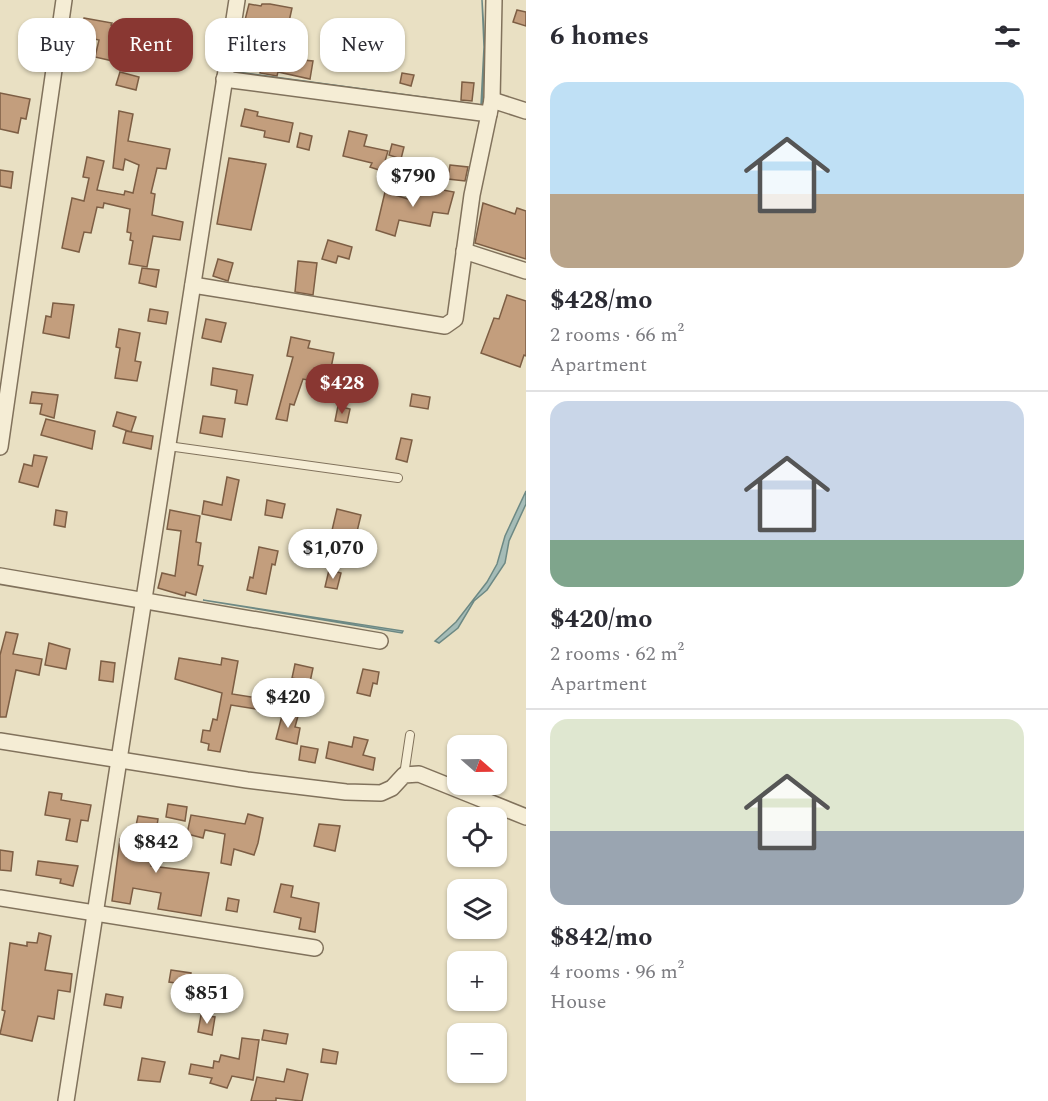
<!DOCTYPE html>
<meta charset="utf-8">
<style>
:root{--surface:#fff;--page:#f2f2f3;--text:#2b2b33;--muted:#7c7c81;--line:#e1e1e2;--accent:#893732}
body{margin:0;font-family:Spectral,serif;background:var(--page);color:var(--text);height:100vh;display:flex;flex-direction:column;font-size:22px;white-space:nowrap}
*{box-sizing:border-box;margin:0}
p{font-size:20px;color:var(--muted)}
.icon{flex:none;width:33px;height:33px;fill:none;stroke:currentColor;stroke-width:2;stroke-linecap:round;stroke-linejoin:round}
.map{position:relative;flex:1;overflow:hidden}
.drawer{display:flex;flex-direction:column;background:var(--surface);width:522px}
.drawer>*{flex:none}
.top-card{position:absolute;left:18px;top:18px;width:417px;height:54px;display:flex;gap:12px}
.needle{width:39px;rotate:110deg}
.controls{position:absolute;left:447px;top:735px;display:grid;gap:12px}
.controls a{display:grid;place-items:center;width:60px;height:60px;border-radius:12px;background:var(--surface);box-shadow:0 2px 4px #0004;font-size:30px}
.price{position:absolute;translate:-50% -51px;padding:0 14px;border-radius:21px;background:#fff;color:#222;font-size:20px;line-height:39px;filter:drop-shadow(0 2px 3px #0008)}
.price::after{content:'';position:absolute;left:50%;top:36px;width:18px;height:14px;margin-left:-9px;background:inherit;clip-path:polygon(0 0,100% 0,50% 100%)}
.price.active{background:var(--accent);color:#fff}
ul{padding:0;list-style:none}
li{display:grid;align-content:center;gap:12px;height:318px;padding:0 24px}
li+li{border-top:2px solid var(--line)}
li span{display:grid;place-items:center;height:186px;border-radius:18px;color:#555}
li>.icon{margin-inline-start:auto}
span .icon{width:108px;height:108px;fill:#fffc;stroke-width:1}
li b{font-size:26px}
h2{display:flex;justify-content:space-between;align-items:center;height:72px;padding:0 24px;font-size:26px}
.pill{padding:0 21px;border-radius:18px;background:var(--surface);box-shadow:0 2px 4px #0004;font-size:21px;line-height:54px}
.pill.active{background:var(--accent);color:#fff}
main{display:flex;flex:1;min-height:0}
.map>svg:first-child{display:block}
</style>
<main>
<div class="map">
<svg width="526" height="1101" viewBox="0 0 526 1101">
<rect width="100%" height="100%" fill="#e9e0c3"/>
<g fill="#a5bcb7" stroke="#6d8984" stroke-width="1.5">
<path d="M482 0 485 47 482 107 237 72 481 105 484 47Z"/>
<path d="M526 491V504L509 541 505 563 487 590 474 601 458 628 439 643 435 641 456 622 487 582 497 564 505 536Z"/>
<path d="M203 600 403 631 402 633Z"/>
</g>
<g fill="#c39e7d" stroke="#7d5e44" stroke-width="1.5">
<path d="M249 4 261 6 262 4H270L292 8 281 58 313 61 310 79 278 72 277 76 260 73 261 69 254 67 258 51 255 50 258 28 244 24Z"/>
<path d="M517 10 526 12V26L513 22Z"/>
<path d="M84 18 112 23 111 25 131 31 129 38H133L126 64 95 57 99 40 81 36Z"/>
<path d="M331 41 350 44 347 69 326 66Z"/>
<path d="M120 72 139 77 136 90 116 85Z"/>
<path d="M402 73 414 75 411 86 400 83Z"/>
<path d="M462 82 474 83 472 101 461 100Z"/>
<path d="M0 93 30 99 26 119 21 118 18 133 0 129Z"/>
<path d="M245 109 258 112 257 116 293 123 289 142 264 137 265 131 241 126Z"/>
<path d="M119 111 133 114 128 141 170 149 166 169 157 168 151 193 155 194 152 215 183 222 180 240 153 236 147 267 129 264 133 241 130 240 131 233 127 232 130 209 104 203 103 208 97 207 91 233 84 232 79 252 62 248 72 198 84 201 89 178 83 177 87 157 104 161 97 190 124 195 125 191 133 193 139 165 125 159 123 170 113 168Z"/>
<path d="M349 131 367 135 364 146 388 151 382 171 370 167 372 163 343 156Z"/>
<path d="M300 133 312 136 309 150 297 147Z"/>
<path d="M392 144 404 147 401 159 389 155Z"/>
<path d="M229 158 266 164 251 230 217 224Z"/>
<path d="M450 165 468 167 465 181 448 179Z"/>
<path d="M0 170 13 172 11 188 0 186Z"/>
<path d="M416 185 454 192 448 214 433 212 430 226 399 220 395 236 376 230 385 192 408 199 409 194 414 195Z"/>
<path d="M483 203 515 214 517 208 526 211V259L475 243Z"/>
<path d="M328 240 352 247 349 259 338 256 336 263 322 259Z"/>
<path d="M218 259 233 263 228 281 213 276Z"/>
<path d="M298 261 317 263 313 295 295 292Z"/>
<path d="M142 268 159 270 156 287 139 283Z"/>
<path d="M507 295 526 301V356L524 355 520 367 481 353 494 318 499 319Z"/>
<path d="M53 303 74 305 69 338 43 333 46 316 51 317Z"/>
<path d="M150 309 168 312 166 324 148 321Z"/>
<path d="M206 319 226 323 221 342 202 338Z"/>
<path d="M119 329 140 333 135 361 141 362 137 381 115 378 120 348 116 347Z"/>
<path d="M291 337 310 341 308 348 334 353 330 373 326 372 324 383 303 379 294 405 290 404 287 421 276 419 293 357 287 356Z"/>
<path d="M213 368 253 375 247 405 235 403 237 390 211 385Z"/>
<path d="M32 392 58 395 54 418 40 414 42 404 30 403Z"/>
<path d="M412 394 430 397 428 409 410 406Z"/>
<path d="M338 406 350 409 347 423 335 421Z"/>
<path d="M117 412 136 417 131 432 113 426Z"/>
<path d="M203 416 225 419 222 437 200 433Z"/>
<path d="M46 419 95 431 92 449 41 435Z"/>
<path d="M126 431 153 436 151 449 123 443Z"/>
<path d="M401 438 412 440 407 462 396 459Z"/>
<path d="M34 455 47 457 38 487 19 482 24 464 32 466Z"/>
<path d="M227 477 239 480 231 520 202 514 204 501 222 505Z"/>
<path d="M267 500 285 504 282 518 265 515Z"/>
<path d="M337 509 361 515 354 544 351 551 342 549 338 560 326 556Z"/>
<path d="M56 510 67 512 65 527 54 525Z"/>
<path d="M170 510 200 516 196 542 201 543 198 565 203 566 196 595 186 592 185 596 158 588 162 573 175 576 181 531 167 529Z"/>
<path d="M259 547 278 551 275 565 272 564 266 594 247 590 250 577 253 578Z"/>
<path d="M329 570 341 573 337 589 325 587Z"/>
<path d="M6 632 18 634 13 654 42 659 39 675 16 670 6 717H0V655Z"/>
<path d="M49 643 70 649 66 669 45 665Z"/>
<path d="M179 658 221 665 222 658 238 661 232 694 257 698 256 709 231 705 220 752 208 750 209 744 201 742 203 730 210 731 213 719 217 720 222 693 175 679Z"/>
<path d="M101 661 115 663 113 682 99 680Z"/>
<path d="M295 664 313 668 310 682 292 678Z"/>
<path d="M363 669 379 672 377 684 373 683 370 696 357 693Z"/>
<path d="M283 712 298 716 295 727 300 728 297 744 276 739Z"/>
<path d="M354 737 368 740 363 755 375 758 373 770 326 758 329 742 352 747Z"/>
<path d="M301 746 318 749 315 763 299 760Z"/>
<path d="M49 792 62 794 61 800 91 805 88 821 81 820 77 842 66 840 70 819 45 815Z"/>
<path d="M168 804 187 807 185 821 166 817Z"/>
<path d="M248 814 263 818 258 843 254 855 234 849 231 865 221 863 225 834 205 830 203 838 187 834 191 815 245 824Z"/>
<path d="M138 816 158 819 151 866 209 873 201 916 158 909 161 893 133 888 130 904 112 901 120 839 133 840Z"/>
<path d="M319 824 340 826 335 851 314 846Z"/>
<path d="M0 850 13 852 11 871 0 870Z"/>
<path d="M38 861 78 866 73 886 60 883 61 879 36 875Z"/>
<path d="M281 884 293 886 291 897 319 903 315 932 299 929 301 918 274 912Z"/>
<path d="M228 898 239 900 237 912 226 910Z"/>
<path d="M39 933 51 936 45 970 72 974 70 992 58 990 54 1019 38 1016 32 1041 0 1034 5 1011 2 1010 10 943 27 946V942L37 943Z"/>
<path d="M171 970 191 973 189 985 169 982Z"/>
<path d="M106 994 123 997 121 1008 104 1005Z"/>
<path d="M201 1015 215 1017 212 1035 198 1032Z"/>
<path d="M264 1030 288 1034 286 1044 262 1040Z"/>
<path d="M242 1038 259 1040 253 1080 232 1076 227 1088 210 1083 212 1078 189 1074 191 1064 213 1068 214 1061 219 1062 221 1055 239 1059Z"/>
<path d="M323 1049 338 1052 336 1064 321 1062Z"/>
<path d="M142 1058 165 1062 160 1082 138 1080Z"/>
<path d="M287 1069 308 1074 302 1101 276 1098V1101H251L257 1077 284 1082Z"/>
</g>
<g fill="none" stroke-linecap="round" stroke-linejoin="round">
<g stroke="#81725c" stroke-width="10">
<g id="service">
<path d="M168 446 398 478"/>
<path d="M404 775 410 735"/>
</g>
</g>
<g stroke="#81725c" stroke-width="18">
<g id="minor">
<path d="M224 79 489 114"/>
<path d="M492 100 526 111"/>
<path d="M464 251 526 271"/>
<path d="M193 285 445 326 455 319 472 195 492 100 494 0"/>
<path d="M0 447 64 0"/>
<path d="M0 576 380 641"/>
<path d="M0 741 247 780 346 792 381 793 392 788 404 775 419 774 526 817"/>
<path d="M0 898 315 948"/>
<path d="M66 1101 237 0"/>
</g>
</g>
<use href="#service" stroke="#f5edd5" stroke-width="8"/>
<use href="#minor" stroke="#f5edd5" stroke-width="15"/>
</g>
</svg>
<div class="controls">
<a><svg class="needle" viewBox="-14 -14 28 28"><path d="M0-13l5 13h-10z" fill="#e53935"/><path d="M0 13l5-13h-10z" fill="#7c7c81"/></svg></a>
<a><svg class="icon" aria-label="locate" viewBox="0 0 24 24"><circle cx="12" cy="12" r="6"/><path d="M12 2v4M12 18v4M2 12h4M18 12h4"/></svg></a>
<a><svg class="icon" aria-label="layers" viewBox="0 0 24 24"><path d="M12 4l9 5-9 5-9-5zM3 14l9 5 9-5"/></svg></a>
<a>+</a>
<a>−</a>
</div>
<b class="price" style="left:413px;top:208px">$790</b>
<b class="price active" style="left:342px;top:415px">$428</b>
<b class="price" style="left:333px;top:580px">$1,070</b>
<b class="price" style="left:288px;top:729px">$420</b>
<b class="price" style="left:156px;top:874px">$842</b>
<b class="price" style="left:207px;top:1025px">$851</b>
<div class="top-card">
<a class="pill">Buy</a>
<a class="pill active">Rent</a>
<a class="pill">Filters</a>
<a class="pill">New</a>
</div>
</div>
<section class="drawer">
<h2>6 homes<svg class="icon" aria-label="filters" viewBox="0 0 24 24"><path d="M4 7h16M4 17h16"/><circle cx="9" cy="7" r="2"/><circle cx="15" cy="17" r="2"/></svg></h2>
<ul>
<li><span style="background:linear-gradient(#bfe0f5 60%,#b9a48a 0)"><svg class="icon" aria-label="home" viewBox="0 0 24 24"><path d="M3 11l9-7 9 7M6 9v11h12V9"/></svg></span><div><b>$428/mo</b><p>2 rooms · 66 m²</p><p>Apartment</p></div></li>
<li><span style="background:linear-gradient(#c9d6e8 75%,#7fa58c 0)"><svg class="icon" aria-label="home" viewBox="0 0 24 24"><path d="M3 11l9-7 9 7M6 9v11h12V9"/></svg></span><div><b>$420/mo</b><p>2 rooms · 62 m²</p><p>Apartment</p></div></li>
<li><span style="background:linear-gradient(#dfe7d0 60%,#9aa5b1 0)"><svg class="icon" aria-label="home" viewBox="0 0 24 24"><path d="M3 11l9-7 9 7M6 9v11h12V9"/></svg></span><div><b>$842/mo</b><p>4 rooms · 96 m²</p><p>House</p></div></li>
</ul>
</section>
</main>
